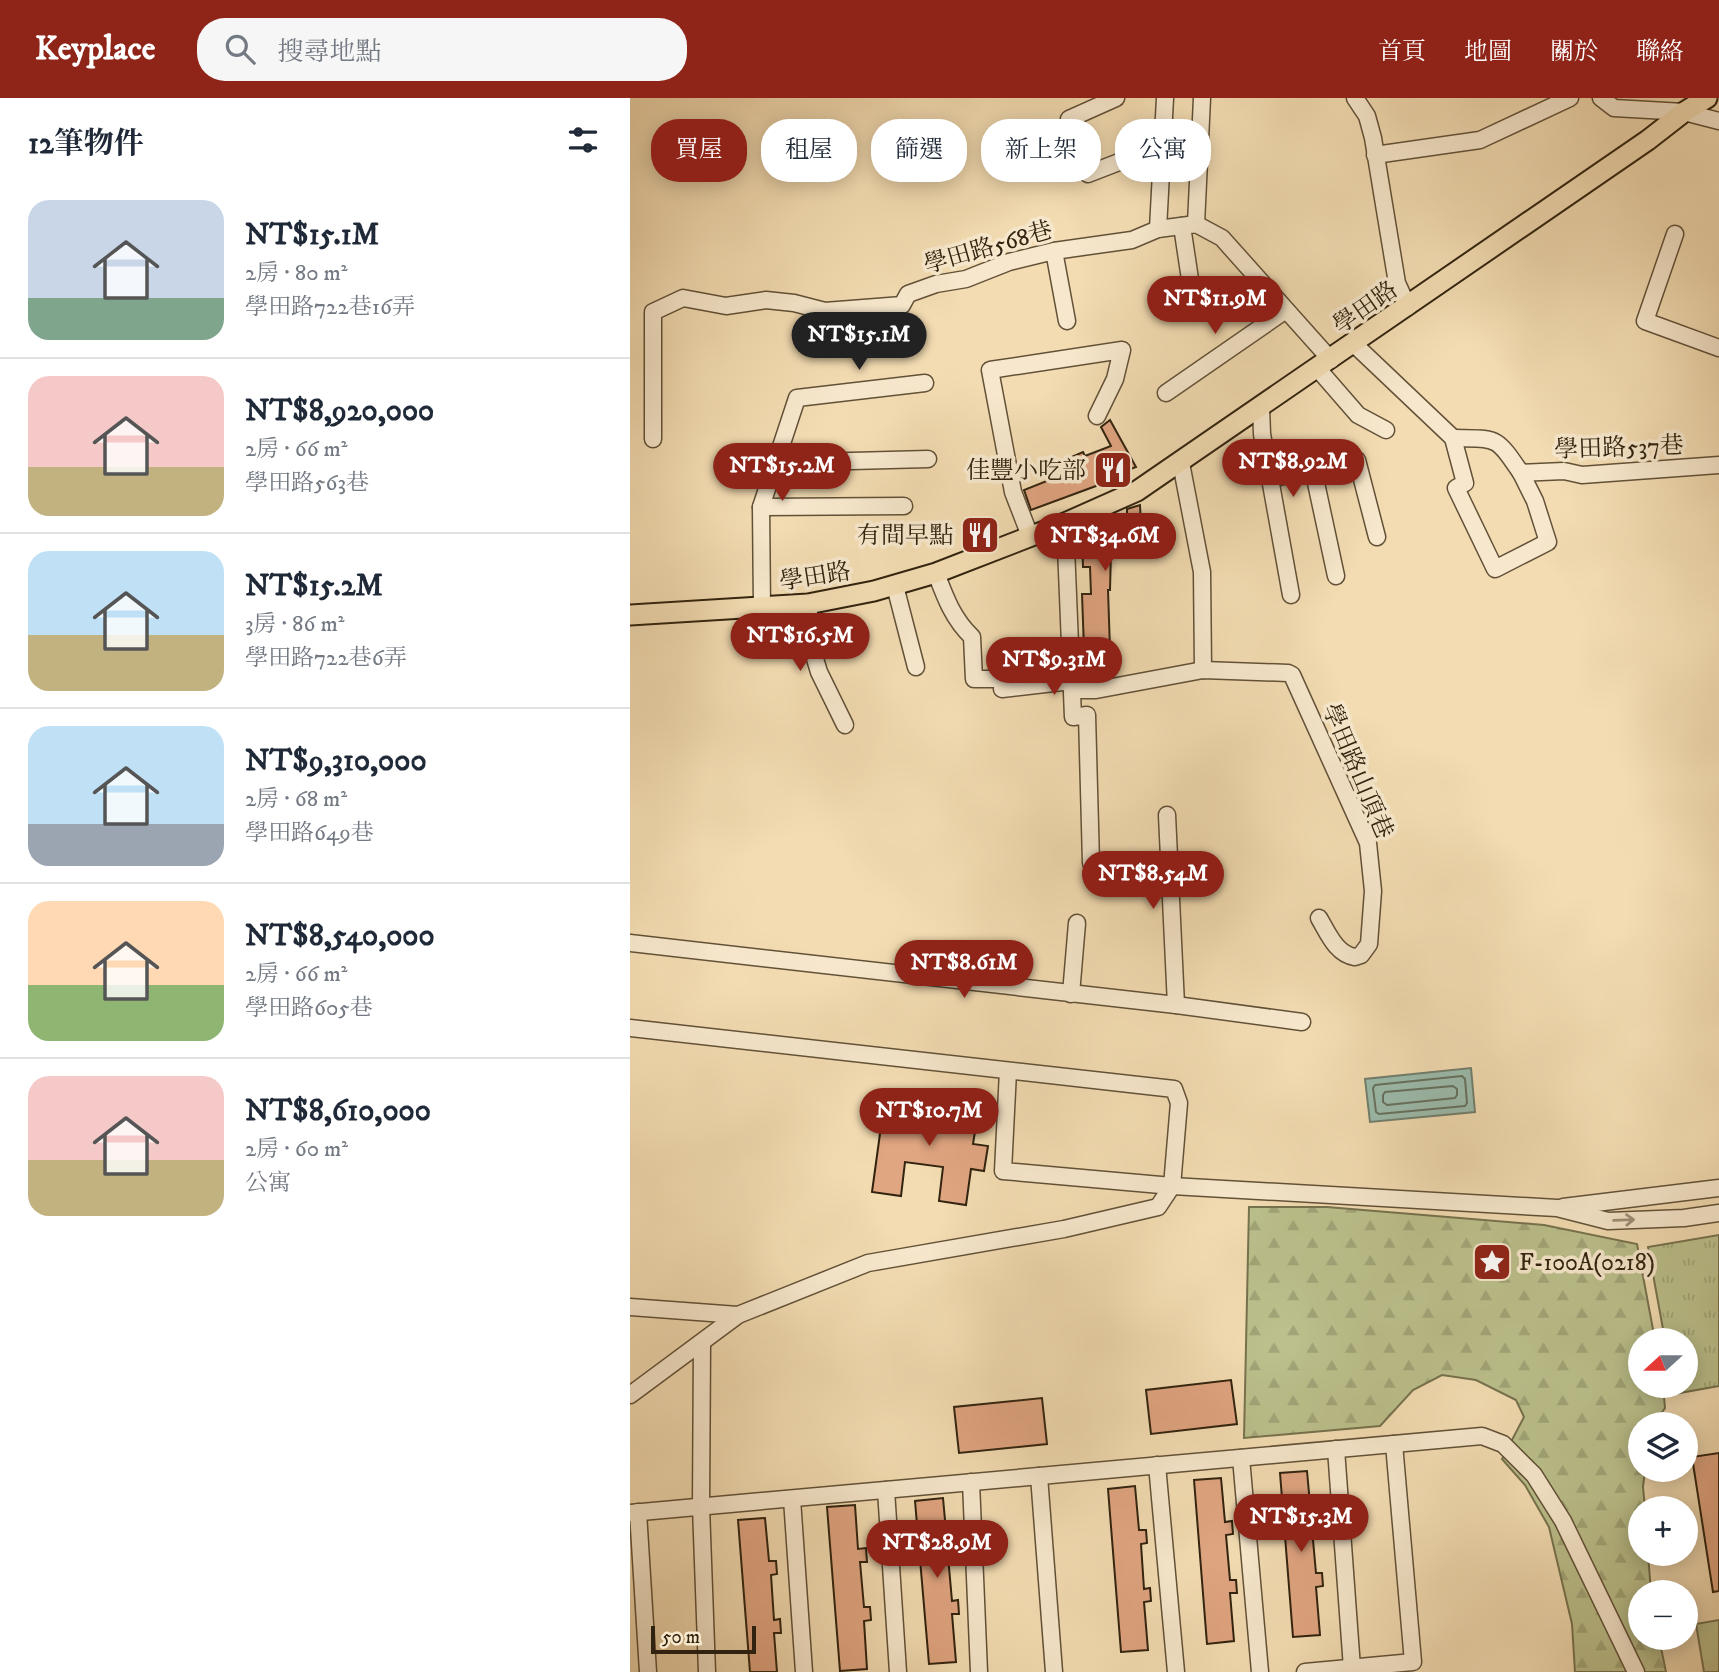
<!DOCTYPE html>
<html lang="zh-TW">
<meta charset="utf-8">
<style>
:root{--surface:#fff;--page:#f6f6f7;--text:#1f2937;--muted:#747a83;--line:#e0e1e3;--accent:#8f2418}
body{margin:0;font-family:"IM FELL DW Pica","Noto Serif TC",serif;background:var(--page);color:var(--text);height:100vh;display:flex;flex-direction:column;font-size:26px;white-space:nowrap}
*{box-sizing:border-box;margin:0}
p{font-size:23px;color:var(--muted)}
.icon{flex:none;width:38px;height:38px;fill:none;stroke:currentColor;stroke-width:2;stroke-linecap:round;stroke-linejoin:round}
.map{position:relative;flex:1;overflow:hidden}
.side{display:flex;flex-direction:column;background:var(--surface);width:630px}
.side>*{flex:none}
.banner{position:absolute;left:21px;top:21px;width:665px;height:63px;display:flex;gap:14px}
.needle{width:46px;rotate:249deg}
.controls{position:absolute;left:998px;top:1230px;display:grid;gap:14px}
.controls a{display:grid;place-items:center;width:70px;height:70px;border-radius:50%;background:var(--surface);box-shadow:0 4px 18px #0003;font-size:35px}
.scale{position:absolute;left:21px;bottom:18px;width:105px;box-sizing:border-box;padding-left:7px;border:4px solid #31230f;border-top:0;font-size:19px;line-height:24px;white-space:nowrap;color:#31230f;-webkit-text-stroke:5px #f7e8cd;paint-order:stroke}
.price{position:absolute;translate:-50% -60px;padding:0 16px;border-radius:24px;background:var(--accent);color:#fff;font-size:23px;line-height:46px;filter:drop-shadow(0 2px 4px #0008)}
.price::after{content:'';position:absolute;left:50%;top:42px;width:21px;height:16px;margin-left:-10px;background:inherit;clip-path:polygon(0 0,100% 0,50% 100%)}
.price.selected{background:#222;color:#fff}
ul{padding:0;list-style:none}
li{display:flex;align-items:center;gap:21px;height:175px;padding:0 28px}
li+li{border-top:2px solid var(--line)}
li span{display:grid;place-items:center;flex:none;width:196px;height:140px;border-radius:21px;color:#555}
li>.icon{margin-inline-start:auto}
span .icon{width:84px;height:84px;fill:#fffc;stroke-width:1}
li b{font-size:30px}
h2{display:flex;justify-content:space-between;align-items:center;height:84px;padding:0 28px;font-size:30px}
.tag{padding:0 24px;border-radius:28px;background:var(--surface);box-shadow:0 4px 18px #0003;font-size:24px;line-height:63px}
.tag.selected{background:var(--accent);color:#fff}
header{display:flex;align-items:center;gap:42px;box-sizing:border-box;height:98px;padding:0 35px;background:var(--accent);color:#fff}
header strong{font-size:33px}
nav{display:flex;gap:38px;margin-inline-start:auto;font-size:24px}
.search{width:490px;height:63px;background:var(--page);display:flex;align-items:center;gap:18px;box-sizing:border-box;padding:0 24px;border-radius:28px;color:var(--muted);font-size:26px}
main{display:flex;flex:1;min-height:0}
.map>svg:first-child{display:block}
</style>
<header>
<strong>Keyplace</strong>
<div class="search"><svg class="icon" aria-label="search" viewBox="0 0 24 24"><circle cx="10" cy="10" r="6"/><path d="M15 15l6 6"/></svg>搜尋地點</div>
<nav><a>首頁</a><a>地圖</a><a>關於</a><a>聯絡</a></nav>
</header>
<main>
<section class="side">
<h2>12筆物件<svg class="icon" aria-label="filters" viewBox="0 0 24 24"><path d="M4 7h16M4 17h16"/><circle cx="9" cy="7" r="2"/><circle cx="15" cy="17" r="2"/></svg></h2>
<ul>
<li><span style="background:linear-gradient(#c9d6e8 70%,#7fa58c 0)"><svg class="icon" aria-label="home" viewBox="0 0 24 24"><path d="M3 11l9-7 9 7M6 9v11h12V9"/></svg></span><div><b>NT$15.1M</b><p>2房 · 80 m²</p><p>學田路722巷16弄</p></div></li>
<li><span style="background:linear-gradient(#f6c9c9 65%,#c2b280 0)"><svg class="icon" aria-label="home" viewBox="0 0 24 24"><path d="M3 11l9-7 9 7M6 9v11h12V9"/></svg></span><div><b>NT$8,920,000</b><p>2房 · 66 m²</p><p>學田路563巷</p></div></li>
<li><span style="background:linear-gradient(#bfe0f5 60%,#c2b280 0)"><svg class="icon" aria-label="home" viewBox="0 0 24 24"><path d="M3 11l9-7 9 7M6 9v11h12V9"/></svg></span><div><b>NT$15.2M</b><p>3房 · 86 m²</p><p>學田路722巷6弄</p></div></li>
<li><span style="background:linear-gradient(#bfe0f5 70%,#9aa5b1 0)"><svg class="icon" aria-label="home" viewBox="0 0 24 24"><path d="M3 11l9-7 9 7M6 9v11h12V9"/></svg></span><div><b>NT$9,310,000</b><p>2房 · 68 m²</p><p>學田路649巷</p></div></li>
<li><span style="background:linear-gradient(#ffd9b3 60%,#8fb573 0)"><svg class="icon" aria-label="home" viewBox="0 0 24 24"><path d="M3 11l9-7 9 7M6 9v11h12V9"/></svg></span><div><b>NT$8,540,000</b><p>2房 · 66 m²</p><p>學田路605巷</p></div></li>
<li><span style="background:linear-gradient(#f6c9c9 60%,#c2b280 0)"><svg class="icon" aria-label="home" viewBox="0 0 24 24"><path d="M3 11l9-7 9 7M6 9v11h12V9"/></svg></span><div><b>NT$8,610,000</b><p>2房 · 60 m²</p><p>公寓</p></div></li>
</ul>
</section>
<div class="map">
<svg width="1089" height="1574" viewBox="0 0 1089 1574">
<defs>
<pattern id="forest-firs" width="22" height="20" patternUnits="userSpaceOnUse" patternTransform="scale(1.75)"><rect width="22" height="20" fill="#bbc08c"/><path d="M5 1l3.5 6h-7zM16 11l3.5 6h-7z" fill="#a1a578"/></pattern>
<pattern id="park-tufts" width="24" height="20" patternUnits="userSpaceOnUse" patternTransform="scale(1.75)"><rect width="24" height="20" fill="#bbc08c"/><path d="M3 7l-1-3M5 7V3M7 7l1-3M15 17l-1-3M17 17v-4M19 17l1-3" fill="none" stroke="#a1a578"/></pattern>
</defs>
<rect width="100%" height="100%" fill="#f3dcb2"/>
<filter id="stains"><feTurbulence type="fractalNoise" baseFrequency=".00286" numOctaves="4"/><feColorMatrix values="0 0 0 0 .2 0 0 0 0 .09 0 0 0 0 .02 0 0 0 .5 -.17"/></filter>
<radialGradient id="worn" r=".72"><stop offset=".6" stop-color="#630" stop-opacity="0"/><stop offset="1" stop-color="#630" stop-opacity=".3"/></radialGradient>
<path fill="#bbc08c" stroke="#76724e" stroke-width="2" d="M1089 1522V1574H1074L1066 1526Z"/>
<path fill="url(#forest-firs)" stroke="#76724e" stroke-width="2" d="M619 1109H697L914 1127 1007 1146 1025 1242H1010V1288H1033L1035 1310 1024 1326H1010V1372H1015L1013 1389 1015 1410H1010V1456H1018L1021 1494H1010V1540H1029L1036 1574H945L942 1526 919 1429 895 1387 872 1361 894 1319 886 1302 846 1282 812 1277 783 1292 750 1328 614 1340Z"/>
<path fill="url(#park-tufts)" stroke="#76724e" stroke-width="2" d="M1089 1137V1288L1044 1296 1042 1288H1055V1242H1035L1018 1149Z"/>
<path fill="#9bbcad" stroke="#717f6e" stroke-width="2" d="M841 970 845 1014 740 1024 735 981Z"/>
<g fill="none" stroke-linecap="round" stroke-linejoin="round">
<g stroke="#66705e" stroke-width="2">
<path d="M832 978 835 981 837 1005 835 1008 749 1016 746 1014 743 990 745 987Z"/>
<path d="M823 988 827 991V997L825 1000 757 1007 753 1004V997L755 994Z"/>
</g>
</g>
<g fill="#e0a581" stroke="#31230f" stroke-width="2">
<path d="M480 322 506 369 490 375 491 377 466 388 401 412 394 392 442 373 437 361 453 354 455 358 481 348 471 329Z"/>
<path d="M510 407 512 448H485V453H481L480 492H478L480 551H454L452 496H461L460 469H453L452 437H472V422L479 419 497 418V411Z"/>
<path d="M256 992 282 996 277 1029 316 1035 321 999 350 1003 343 1046 358 1048 354 1073 341 1071 336 1107 309 1103 313 1069 275 1064 271 1098 242 1094Z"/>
<path d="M601 1282 607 1326 521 1336 516 1292Z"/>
<path d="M412 1300 417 1346 329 1355 324 1309Z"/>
<path d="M1089 1355V1493L1083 1494 1062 1359Z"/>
<path d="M677 1373 681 1417H688L689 1430 682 1431 686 1475H692L693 1488 686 1489 690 1537 663 1539 650 1375Z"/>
<path d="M591 1380 595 1424 602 1423 603 1436 596 1437 600 1482H606L607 1495H600L604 1543 577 1546 564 1382Z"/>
<path d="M505 1388 509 1432H516L517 1445 511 1446 514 1491 520 1490 521 1503 514 1504 518 1552 491 1554 478 1391Z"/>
<path d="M313 1400 317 1444H324L325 1457 318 1458 322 1503 328 1502 329 1516H322L326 1564 299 1566 285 1403Z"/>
<path d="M225 1407 228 1451 236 1450 237 1464H230L234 1509H240L241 1522 234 1523 237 1571 210 1573 197 1409Z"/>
<path d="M135 1420 139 1463H146L147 1476 141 1477 144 1522 150 1521 151 1535H144L147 1574H120L108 1422Z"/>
</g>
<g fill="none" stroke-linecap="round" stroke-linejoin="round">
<g stroke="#625138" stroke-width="19">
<g id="minor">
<path d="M725 0 737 18 743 40 767 185 778 209"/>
<path d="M971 0 984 10 1054 14 1089 23"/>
<path d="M439 21 486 0"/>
<path d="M745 57 850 42 940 0"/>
<path d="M458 76 533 47"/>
<path d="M566 126 572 0"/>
<path d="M552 128 563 201"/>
<path d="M528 131 535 0"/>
<path d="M1045 136 1015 223 1089 250"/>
<path d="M424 153 437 223"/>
<path d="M724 246 823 340 835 385 826 390 865 471 918 444 905 403 891 375"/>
<path d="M688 271 728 317 756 332"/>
<path d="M536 295 656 212"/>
<path d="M631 309 632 336 661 497"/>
<path d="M823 340C868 341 865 337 891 375L934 373 952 377 1089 367"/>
<path d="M23 341V214L53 200 96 208 136 202 164 205 195 213 272 207 278 196 306 186 336 181 379 164 424 153 502 142 528 131 566 126 592 140 701 262"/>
<path d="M145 365 298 361"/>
<path d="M551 365 572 474 573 572"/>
<path d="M683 371 706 478"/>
<path d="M640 381 727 362 747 439"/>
<path d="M131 409 274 408"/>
<path d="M435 425 443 619 457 617 461 765"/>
<path d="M400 438 383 394 360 272 492 252 485 281 467 318"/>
<path d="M306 475C315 499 323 521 342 539L344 581H373L372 591 441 583"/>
<path d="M265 488 286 569"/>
<path d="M178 506 183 554 189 574 215 627"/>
<path d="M132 510 131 409 167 300 295 285"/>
<path d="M442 592H466L573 572 658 575 662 577 738 745 743 793 739 846 731 857 725 859C706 856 698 835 689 820"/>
<path d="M537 717 546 907"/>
<path d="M0 845 546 907 672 924"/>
<path d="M441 896 447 825"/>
<path d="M0 930 544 991 549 1005 542 1088 528 1109 434 1131 238 1165 108 1217 0 1297"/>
<path d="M378 973 373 1073 542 1088 927 1110 978 1123 1054 1120 1089 1115"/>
<path d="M933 1109 1089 1090"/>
<path d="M0 1209 108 1217"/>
<path d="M72 1245 71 1409 77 1574"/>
<path d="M706 1351 722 1570"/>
<path d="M611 1360 630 1574"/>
<path d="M527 1367 546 1574"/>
<path d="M409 1378 424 1574"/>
<path d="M341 1384 349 1574"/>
<path d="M256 1392 268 1574"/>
<path d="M162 1401 174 1574"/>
<path d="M8 1414 18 1574"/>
<path d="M0 1415 852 1338 873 1346 904 1377 933 1423 1006 1574"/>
<path d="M675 1574 783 1564 764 1346"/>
</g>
</g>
<g stroke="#31230f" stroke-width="23">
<path id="major" d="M0 517 178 506 244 493 306 475 435 425 507 393 1018 42 1054 14 1077 0"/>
</g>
<use href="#minor" stroke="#f7e8cd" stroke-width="16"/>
<use href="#major" stroke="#f3dcb2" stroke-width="19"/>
</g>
<defs><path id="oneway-shaft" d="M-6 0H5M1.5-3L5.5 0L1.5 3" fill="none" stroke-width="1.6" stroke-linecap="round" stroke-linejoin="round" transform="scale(1.75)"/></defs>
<use stroke="#9e8f78" href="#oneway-shaft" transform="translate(994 1122) rotate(-2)"/>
<defs>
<g id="restaurant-square" transform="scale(2.0125)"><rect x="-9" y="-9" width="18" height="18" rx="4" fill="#8f2418" stroke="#f7e8cd"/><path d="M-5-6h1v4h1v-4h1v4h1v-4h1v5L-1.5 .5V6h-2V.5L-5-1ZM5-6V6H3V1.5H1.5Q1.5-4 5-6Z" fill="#fff"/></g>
<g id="sight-square" transform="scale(2.0125)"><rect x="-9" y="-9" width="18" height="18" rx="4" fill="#8f2418" stroke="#f7e8cd"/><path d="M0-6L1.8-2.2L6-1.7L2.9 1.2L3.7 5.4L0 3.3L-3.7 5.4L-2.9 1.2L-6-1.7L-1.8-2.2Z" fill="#fff"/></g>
</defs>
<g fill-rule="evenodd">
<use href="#restaurant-square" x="483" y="372"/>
<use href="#restaurant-square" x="350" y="437"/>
<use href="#sight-square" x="862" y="1164"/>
</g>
<g text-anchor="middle" stroke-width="7" stroke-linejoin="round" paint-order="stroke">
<g font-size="24" fill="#31230f" stroke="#f7e8cd">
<text transform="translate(358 149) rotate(-16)" y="8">學田路568巷</text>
<text transform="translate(735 209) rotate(-35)" y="8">學田路</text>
<text transform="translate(989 349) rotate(-2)" y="8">學田路537巷</text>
<text transform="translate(185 478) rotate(-9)" y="8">學田路</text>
<text transform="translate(728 673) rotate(67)" y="8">學田路山頂巷</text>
</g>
<g font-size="24" fill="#31230f" stroke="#f7e8cd" text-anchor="end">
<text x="456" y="380">佳豐小吃部</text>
<text x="323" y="445">有間早點</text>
<text x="889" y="1172" text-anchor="start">F-100A(0218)</text>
</g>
</g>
<rect width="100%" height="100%" filter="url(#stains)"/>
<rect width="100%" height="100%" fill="url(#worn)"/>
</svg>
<div class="controls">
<a><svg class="needle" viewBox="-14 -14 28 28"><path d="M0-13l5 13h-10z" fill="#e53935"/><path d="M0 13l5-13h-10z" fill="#747a83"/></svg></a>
<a><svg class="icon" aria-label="layers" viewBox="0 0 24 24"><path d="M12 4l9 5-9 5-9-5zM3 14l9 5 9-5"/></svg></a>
<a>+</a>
<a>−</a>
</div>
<div class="scale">50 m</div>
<b class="price" style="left:585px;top:238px">NT$11.9M</b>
<b class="price selected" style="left:229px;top:274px">NT$15.1M</b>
<b class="price" style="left:663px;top:401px">NT$8.92M</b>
<b class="price" style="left:152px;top:405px">NT$15.2M</b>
<b class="price" style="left:475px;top:475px">NT$34.6M</b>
<b class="price" style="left:170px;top:575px">NT$16.5M</b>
<b class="price" style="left:424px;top:599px">NT$9.31M</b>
<b class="price" style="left:523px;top:813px">NT$8.54M</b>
<b class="price" style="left:334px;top:902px">NT$8.61M</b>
<b class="price" style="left:299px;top:1050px">NT$10.7M</b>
<b class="price" style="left:671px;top:1456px">NT$15.3M</b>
<b class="price" style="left:307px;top:1482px">NT$28.9M</b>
<div class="banner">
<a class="tag selected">買屋</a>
<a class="tag">租屋</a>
<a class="tag">篩選</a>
<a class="tag">新上架</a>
<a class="tag">公寓</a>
</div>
</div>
</main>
